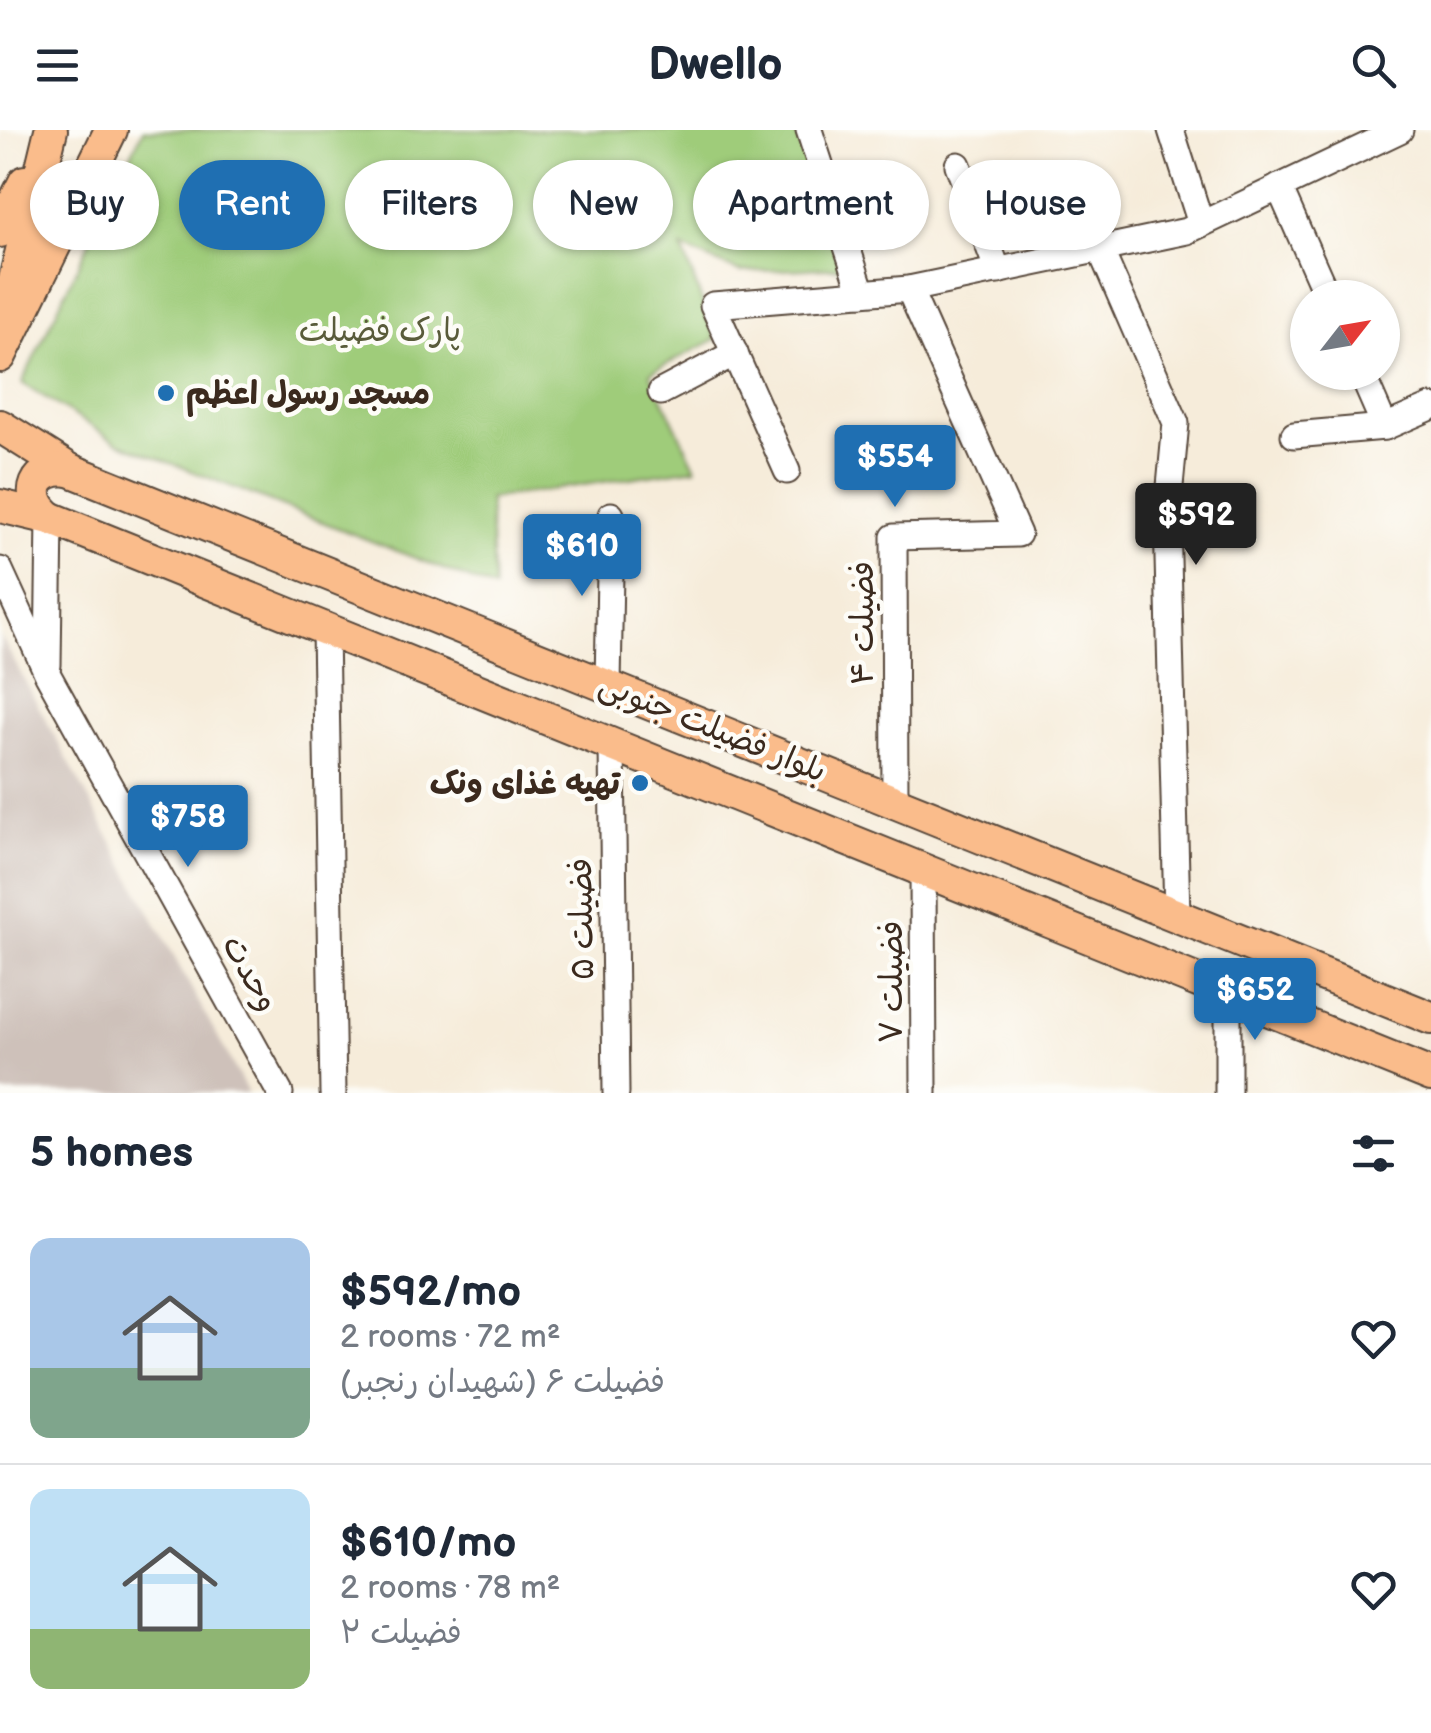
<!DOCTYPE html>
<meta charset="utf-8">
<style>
:root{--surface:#fff;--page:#f2f2f3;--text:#1f2937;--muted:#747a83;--line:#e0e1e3;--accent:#1f6fb2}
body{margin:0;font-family:"Balsamiq Sans","Playpen Sans Arabic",sans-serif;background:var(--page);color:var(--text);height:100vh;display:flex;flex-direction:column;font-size:38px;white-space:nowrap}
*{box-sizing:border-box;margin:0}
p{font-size:32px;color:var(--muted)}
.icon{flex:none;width:55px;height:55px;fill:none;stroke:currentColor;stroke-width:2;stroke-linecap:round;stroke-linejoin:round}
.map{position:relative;height:963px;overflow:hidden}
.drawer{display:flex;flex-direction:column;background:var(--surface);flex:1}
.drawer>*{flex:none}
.guide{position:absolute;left:30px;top:30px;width:1372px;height:90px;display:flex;gap:20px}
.needle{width:65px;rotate:59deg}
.tools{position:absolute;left:1290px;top:150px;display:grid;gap:20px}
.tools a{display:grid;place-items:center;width:110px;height:110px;border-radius:50%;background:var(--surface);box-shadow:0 2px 8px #0004;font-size:50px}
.price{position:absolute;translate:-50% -85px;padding:0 22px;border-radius:10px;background:var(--accent);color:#fff;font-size:32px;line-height:65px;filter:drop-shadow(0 2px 5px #0008)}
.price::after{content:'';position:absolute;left:50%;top:60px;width:30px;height:22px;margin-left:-15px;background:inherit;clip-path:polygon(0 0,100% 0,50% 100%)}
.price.selected{background:#222;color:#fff}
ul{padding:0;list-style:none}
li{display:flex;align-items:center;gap:30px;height:250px;padding:0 30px}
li+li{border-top:2px solid var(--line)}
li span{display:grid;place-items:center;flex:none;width:280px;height:200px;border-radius:20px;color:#555}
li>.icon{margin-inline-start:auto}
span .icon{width:120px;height:120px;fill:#fffc;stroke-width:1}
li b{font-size:42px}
h2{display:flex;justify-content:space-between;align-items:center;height:120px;padding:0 30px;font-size:42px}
.tag{padding:0 35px;border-radius:45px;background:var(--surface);box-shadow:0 2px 8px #0004;font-size:35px;line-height:90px}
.tag.selected{background:var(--accent);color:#fff}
header{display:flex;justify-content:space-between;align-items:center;height:130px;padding:0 30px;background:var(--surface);font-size:45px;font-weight:700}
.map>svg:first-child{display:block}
</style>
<header><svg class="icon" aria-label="menu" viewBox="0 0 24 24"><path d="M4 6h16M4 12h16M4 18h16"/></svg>Dwello<svg class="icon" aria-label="search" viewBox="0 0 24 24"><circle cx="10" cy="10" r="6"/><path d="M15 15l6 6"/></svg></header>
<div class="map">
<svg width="1431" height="963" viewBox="0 0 1431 963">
<rect width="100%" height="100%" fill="#fdfcf7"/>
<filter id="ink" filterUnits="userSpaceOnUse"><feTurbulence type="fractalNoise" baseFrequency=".01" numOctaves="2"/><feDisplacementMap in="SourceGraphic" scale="20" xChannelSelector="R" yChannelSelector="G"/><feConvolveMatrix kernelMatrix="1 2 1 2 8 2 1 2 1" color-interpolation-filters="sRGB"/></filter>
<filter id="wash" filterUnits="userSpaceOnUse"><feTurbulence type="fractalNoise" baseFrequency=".0048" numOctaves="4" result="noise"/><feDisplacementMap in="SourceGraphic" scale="40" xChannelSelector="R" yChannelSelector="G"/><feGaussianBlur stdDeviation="2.25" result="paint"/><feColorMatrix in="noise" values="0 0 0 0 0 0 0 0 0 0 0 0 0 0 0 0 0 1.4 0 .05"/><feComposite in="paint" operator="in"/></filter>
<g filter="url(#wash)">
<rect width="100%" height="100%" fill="#f6ecda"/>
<path fill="#cec1ba" d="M0 505 248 963H0Z"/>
<path fill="#9fcc7a" stroke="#6d7b4c" stroke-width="2.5" d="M143 0H792L796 2 847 137 740 142 682 118 716 209 650 243 696 338 489 369 494 459 117 312 22 253Z"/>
</g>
<g filter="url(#ink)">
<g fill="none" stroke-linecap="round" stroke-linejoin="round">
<g stroke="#57473a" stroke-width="29">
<g id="minor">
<path d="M809 0 862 163"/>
<path d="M1171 0 1201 94"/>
<path d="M958 35 998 141"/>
<path d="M1279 57 1328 168"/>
<path d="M1100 119 1176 293 1167 388 1177 785"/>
<path d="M1361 242 1385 297"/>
<path d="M661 262 735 223"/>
<path d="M1294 305 1385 297 1431 277"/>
<path d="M787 341 713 175 909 159 1187 101 1400 0"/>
<path d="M0 440 48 545 280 963"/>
<path d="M325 500 333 963"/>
<path d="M48 535 50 388"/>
<path d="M608 555 611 385"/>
<path d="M612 615 616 963"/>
<path d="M895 671 894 407 1018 404 909 159"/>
<path d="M923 740 924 963"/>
<path d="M1228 863V963"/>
</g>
</g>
<g stroke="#57473a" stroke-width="36">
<g id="major">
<path d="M0 101 25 52"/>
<path d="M8 179 51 0"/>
<path d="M0 226 111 0"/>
<path d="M0 296 70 340 1431 888"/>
<path d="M0 376 50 388 1431 945"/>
<path d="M50 388C22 366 35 335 70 340"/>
</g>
</g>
<use href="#minor" stroke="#fff" stroke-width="25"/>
<use href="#major" stroke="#fabc8b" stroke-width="32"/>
</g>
</g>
<g fill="#1f6fb2" stroke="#fdfcf7" stroke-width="4">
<circle cx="166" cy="263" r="10"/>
<circle cx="640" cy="653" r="10"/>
</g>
<g text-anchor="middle" stroke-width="9" stroke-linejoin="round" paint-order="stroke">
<g font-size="32" fill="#595b3a" stroke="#fdfcf7">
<text x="380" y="211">پارک فضیلت</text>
</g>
<g font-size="32" font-weight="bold" fill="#3b2a1e" stroke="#fdfcf7" text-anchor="start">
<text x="186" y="274">مسجد رسول اعظم</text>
<text x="620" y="664" text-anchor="end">تهیه غذای ونک</text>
</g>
<g font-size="32" fill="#3b2a1e" stroke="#fdfcf7">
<text transform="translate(862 493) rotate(-90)" y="11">فضیلت ۴</text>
<text transform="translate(713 597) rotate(22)" y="11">بلوار فضیلت جنوبی</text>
<text transform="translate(581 789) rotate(-91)" y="11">فضیلت ۵</text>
<text transform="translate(251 843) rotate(61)" y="11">وحدت</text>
<text transform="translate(891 852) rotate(-90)" y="11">فضیلت ۷</text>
</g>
</g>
</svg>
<div class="tools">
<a><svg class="needle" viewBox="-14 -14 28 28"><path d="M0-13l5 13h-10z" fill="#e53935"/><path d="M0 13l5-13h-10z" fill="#747a83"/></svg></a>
</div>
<b class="price" style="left:895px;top:380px">$554</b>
<b class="price selected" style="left:1196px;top:438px">$592</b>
<b class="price" style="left:582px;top:469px">$610</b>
<b class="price" style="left:188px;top:740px">$758</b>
<b class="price" style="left:1255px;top:913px">$652</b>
<div class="guide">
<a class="tag">Buy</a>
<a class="tag selected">Rent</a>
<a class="tag">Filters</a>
<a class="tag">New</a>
<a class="tag">Apartment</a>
<a class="tag">House</a>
</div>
</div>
<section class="drawer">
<h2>5 homes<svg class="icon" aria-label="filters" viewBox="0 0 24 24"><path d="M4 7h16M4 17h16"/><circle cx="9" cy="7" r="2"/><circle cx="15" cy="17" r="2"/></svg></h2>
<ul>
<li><span style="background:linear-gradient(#a9c7e8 65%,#7fa58c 0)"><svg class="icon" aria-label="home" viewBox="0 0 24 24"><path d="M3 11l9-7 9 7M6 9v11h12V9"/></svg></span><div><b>$592/mo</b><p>2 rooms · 72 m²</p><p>فضیلت ۶ (شهیدان رنجبر)</p></div><svg class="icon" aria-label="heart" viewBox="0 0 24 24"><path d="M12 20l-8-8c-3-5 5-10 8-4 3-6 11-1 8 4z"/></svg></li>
<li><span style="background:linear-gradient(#bfe0f5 70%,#8fb573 0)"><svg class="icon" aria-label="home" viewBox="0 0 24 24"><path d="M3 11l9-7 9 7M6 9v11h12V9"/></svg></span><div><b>$610/mo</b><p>2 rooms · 78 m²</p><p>فضیلت ۲</p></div><svg class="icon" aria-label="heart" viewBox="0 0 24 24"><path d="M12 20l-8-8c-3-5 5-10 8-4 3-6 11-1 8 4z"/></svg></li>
</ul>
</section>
